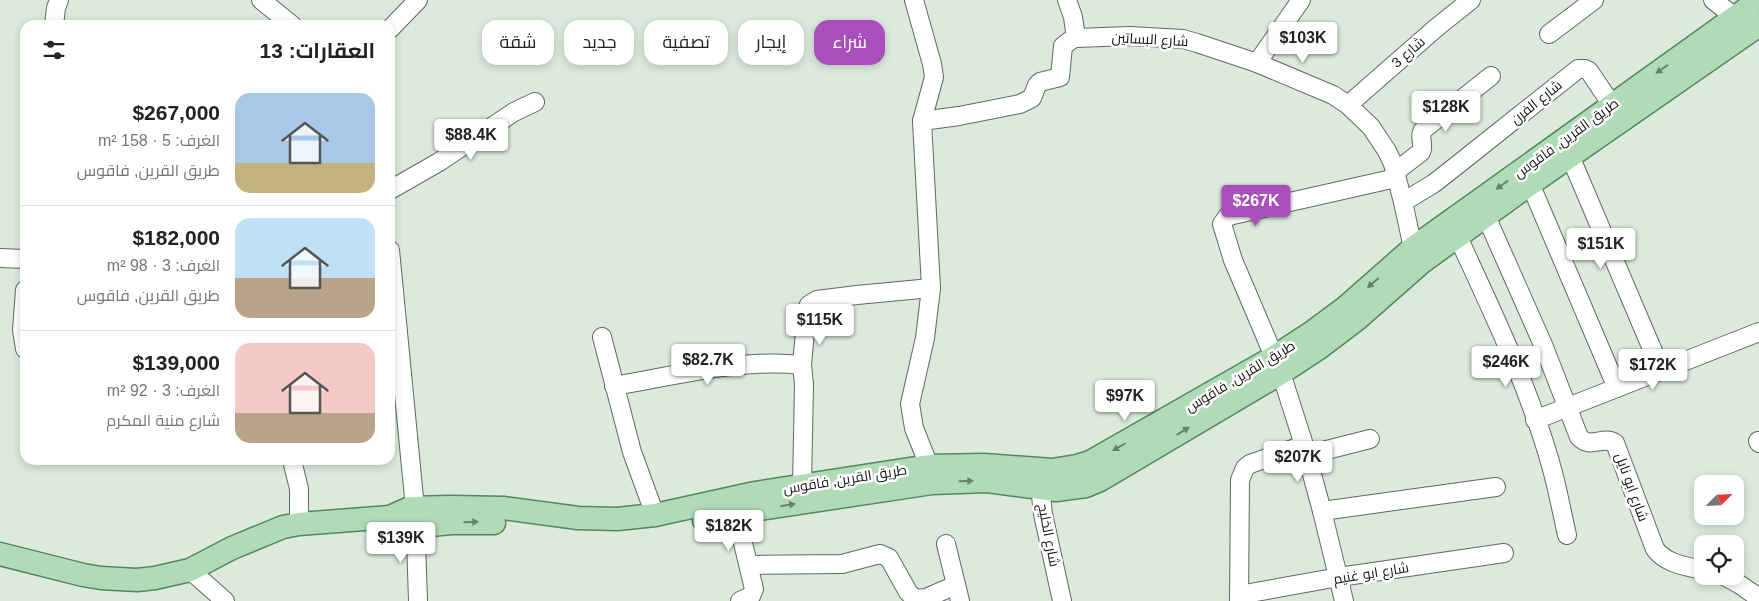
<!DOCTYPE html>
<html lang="ar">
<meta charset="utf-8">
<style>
:root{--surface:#fff;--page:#f2f2f2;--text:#222;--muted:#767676;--line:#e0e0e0;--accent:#a84fbc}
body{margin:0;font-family:Arial,Cairo,sans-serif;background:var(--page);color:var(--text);direction:rtl;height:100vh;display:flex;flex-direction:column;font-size:19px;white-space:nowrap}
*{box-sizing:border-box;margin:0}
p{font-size:16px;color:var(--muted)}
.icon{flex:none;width:28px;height:28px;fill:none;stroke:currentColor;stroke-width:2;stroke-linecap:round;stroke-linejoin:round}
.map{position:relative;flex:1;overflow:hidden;direction:ltr}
.details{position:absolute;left:20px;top:20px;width:375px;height:445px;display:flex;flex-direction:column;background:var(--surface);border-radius:15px;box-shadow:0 2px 8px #0003;direction:rtl}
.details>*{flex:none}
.banner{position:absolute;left:410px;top:20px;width:475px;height:45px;direction:rtl;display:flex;gap:10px}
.needle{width:32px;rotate:66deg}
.tools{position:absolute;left:1694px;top:475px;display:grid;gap:10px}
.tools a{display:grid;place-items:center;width:50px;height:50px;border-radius:10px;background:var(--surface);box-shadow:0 2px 8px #0003;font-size:25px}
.price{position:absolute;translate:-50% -42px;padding:0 11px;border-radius:5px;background:#fff;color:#222;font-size:16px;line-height:32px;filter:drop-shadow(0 1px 2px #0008)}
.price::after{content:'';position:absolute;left:50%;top:30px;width:15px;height:11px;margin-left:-8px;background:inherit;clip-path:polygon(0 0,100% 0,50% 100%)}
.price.current{background:var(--accent);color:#fff}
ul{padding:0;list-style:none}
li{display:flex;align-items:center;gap:15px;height:125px;padding:0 20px}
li+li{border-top:1px solid var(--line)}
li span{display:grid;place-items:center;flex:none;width:140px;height:100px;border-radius:15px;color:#555}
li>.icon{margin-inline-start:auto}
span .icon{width:60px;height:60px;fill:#fffc;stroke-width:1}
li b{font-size:21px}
h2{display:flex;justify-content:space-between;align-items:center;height:60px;padding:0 20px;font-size:21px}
.chip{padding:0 18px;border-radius:15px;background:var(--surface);box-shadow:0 2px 8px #0003;font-size:18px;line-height:45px}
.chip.current{background:var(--accent);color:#fff}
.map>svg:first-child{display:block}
</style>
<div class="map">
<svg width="1759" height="601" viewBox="0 0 1759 601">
<rect width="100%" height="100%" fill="#dce9dd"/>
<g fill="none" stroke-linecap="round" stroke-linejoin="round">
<g stroke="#5f6a60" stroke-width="20">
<g id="minor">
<path d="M261 0 292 25"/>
<path d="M914 0 932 64 934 77 922 121 931 288 925 338 910 404 914 428 929 466 931 478"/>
<path d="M1067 0 1073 17 1076 38"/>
<path d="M1713 0 1736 18"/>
<path d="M54 25 56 8 59 0"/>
<path d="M390 29 418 0"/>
<path d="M1549 34 1594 0"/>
<path d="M1257 63 1301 0"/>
<path d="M1348 105 1436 28 1471 0"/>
<path d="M922 121 959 116 1020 104 1032 98 1037 85 1040 82 1060 77 1063 46 1071 40 1076 38 1130 36 1183 39 1197 43 1257 63 1333 95 1348 105 1371 127 1387 151 1393 164 1403 202 1413 248"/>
<path d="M1570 156 1661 370"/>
<path d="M1395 172 1421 152C1425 144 1418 137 1423 130L1491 76"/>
<path d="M1526 174 1617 388"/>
<path d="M390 190 439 162 514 112 535 102"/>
<path d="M1403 202 1433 184 1451 170 1578 69H1585L1589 71 1612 105"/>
<path d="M1486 216 1544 347 1579 437C1591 450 1602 435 1615 443L1655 549C1666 564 1686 566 1702 570"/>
<path d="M1458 237C1492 311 1530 389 1552 469 1558 491 1562 513 1567 535"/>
<path d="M390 250 415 508 418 601"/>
<path d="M0 258 25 259"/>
<path d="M25 290 22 330 25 349"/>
<path d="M602 337 632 452 655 515"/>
<path d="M614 386C674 376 741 358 802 365"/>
<path d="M1535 420 1759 332"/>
<path d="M1758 441 1759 443"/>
<path d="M1307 455 1370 439"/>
<path d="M292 460 299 489V524"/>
<path d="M1039 477 1043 514 1062 601"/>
<path d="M802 486 804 384 802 365 807 309 809 305 817 300 857 295 931 288"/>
<path d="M1322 511 1496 487"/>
<path d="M736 514 754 589 751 596 740 601"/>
<path d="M946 544 960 601"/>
<path d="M749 565 842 564 880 554 889 558 908 592 915 599 926 598 956 585"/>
<path d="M190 570 225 601"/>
<path d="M1724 576 1739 584 1759 598"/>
<path d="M1239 595 1339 577 1504 553"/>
<path d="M1239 601 1240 480 1245 468 1250 464 1304 445"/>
<path d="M1344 601 1322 511 1304 445 1281 373 1233 260 1222 224 1227 217 1233 215 1396 178"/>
</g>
</g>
<g stroke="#54875c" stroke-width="25">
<g id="major">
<path d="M390 517 400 523 411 527 451 523H494"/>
<path d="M704 520 759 509 932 483 987 481 1056 490 1086 486 1100 480 1281 373 1319 348 1356 320 1422 262 1530 184 1759 25"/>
<path d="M0 554 83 575 101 578 137 580 155 578 190 570 232 548 283 527 299 524 390 517 410 508 450 507 503 508 578 518 617 519 655 515 755 493 929 466 984 465 1052 470 1077 466 1090 462 1274 357 1311 333 1346 307 1413 248 1759 0"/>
</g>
</g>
<use href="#minor" stroke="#fff" stroke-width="18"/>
<use href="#major" stroke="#afdcb6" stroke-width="22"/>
</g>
<defs><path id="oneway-solid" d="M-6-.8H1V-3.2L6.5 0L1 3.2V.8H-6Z" transform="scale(1.25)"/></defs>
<g fill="#67826b">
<use href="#oneway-solid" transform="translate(1662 69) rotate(145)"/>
<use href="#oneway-solid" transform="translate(1502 185) rotate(144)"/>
<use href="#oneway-solid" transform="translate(1373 283) rotate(139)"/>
<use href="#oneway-solid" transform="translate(1183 431) rotate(-31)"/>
<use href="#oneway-solid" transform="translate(1119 447) rotate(150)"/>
<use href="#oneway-solid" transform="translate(966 481) rotate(-1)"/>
<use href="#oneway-solid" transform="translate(788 505) rotate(-9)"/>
<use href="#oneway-solid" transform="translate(471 522) rotate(-1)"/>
</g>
<g text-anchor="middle" stroke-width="5" stroke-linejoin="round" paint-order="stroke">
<g font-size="14" fill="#0f1410" stroke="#fff">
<text transform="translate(1150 39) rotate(3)" y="5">شارع البساتين</text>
<text transform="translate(1408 52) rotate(-41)" y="5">شارع 3</text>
<text transform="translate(1536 102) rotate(-39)" y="5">شارع الفرن</text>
<text transform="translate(1566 138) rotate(-36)" y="5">طريق القرين, فاقوس</text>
<text transform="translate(1240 376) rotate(-31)" y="5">طريق القرين, فاقوس</text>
<text transform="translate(845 479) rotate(-9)" y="5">طريق القرين, فاقوس</text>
<text transform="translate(1632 487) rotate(70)" y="5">شارع ابو نايل</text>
<text transform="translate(1049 535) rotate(79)" y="5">شارع الخليج</text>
<text transform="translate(1371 573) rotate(-9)" y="5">شارع ابو غنيم</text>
</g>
</g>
</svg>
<div class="tools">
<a><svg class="needle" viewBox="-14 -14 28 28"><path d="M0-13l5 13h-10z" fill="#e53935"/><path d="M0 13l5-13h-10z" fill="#767676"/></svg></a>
<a><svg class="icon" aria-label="locate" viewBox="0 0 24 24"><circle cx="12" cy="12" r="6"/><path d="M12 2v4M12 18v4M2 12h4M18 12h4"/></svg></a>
</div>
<b class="price" style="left:1303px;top:64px">$103K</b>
<b class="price" style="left:1446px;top:133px">$128K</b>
<b class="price" style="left:471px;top:161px">$88.4K</b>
<b class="price current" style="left:1256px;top:227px">$267K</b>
<b class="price" style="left:1601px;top:270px">$151K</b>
<b class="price" style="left:820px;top:346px">$115K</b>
<b class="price" style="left:708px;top:386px">$82.7K</b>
<b class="price" style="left:1506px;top:388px">$246K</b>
<b class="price" style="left:1653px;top:391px">$172K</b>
<b class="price" style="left:1125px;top:422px">$97K</b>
<b class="price" style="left:1298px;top:483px">$207K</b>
<b class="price" style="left:729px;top:552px">$182K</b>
<b class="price" style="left:401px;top:564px">$139K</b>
<div class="banner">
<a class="chip current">شراء</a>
<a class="chip">إيجار</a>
<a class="chip">تصفية</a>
<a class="chip">جديد</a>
<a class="chip">شقة</a>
</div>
<section class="details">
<h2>العقارات: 13<svg class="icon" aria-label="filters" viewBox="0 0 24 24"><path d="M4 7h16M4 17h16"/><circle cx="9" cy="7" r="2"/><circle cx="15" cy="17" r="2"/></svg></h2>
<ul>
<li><span style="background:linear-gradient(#a9c7e8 70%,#c2b280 0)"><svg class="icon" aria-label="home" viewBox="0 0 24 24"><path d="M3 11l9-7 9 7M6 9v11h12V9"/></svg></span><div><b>$267,000</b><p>الغرف: 5 · 158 m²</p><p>طريق القرين, فاقوس</p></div></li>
<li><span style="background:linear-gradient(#bfe0f5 60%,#b9a48a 0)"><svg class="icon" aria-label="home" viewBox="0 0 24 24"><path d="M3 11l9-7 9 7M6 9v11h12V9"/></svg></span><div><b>$182,000</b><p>الغرف: 3 · 98 m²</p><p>طريق القرين, فاقوس</p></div></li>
<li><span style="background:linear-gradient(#f6c9c9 70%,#b9a48a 0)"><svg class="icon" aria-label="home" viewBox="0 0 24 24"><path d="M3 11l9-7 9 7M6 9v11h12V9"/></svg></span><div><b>$139,000</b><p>الغرف: 3 · 92 m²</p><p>شارع منية المكرم</p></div></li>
</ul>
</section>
</div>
